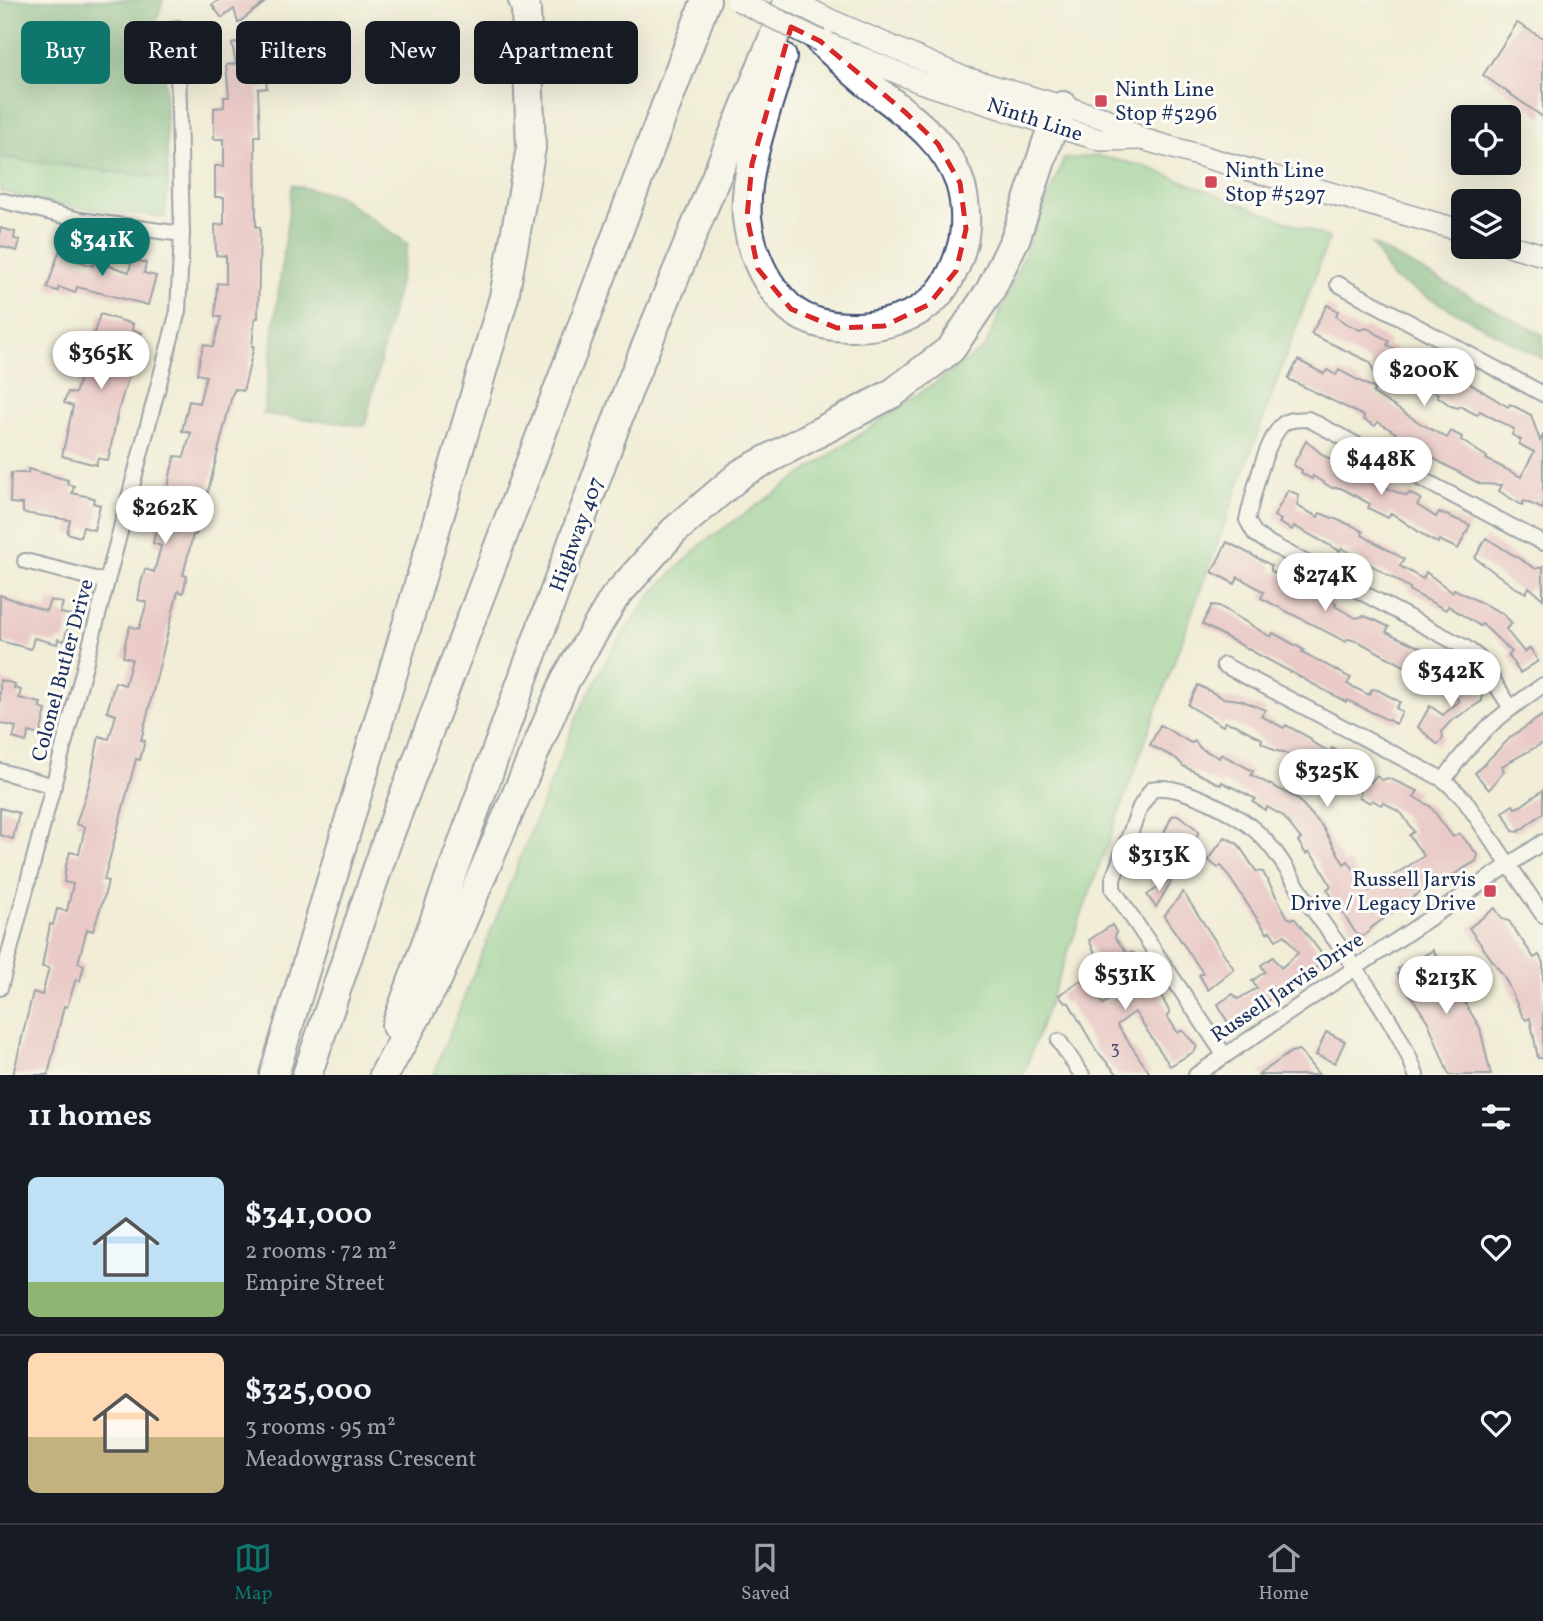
<!DOCTYPE html>
<meta charset="utf-8">
<style>
:root{--surface:#171b24;--page:#242831;--text:#f1f3f6;--muted:#9ea1a6;--line:#363941;--accent:#0f766e}
body{margin:0;font-family:Vollkorn,serif;background:var(--page);color:var(--text);height:100vh;display:flex;flex-direction:column;font-size:26px;white-space:nowrap}
*{box-sizing:border-box;margin:0}
p{font-size:23px;color:var(--muted)}
.icon{flex:none;width:38px;height:38px;fill:none;stroke:currentColor;stroke-width:2;stroke-linecap:round;stroke-linejoin:round}
.map{position:relative;height:1075px;overflow:hidden}
.drawer{display:flex;flex-direction:column;background:var(--surface);flex:1}
.drawer>*{flex:none}
.top-card{position:absolute;left:21px;top:21px;width:700px;height:63px;display:flex;gap:14px}
.buttons{position:absolute;left:1451px;top:105px;display:grid;gap:14px}
.buttons a{display:grid;place-items:center;width:70px;height:70px;border-radius:10px;background:var(--surface);box-shadow:0 7px 28px #0002;font-size:35px}
.price{position:absolute;translate:-50% -60px;padding:0 16px;border-radius:24px;background:#fff;color:#222;font-size:23px;line-height:46px;filter:drop-shadow(0 2px 4px #0008)}
.price::after{content:'';position:absolute;left:50%;top:42px;width:21px;height:16px;margin-left:-10px;background:inherit;clip-path:polygon(0 0,100% 0,50% 100%)}
.price.selected{background:var(--accent);color:#fff}
ul{padding:0;list-style:none}
li{display:flex;align-items:center;gap:21px;height:175px;padding:0 28px}
li+li{border-top:2px solid var(--line)}
li span{display:grid;place-items:center;flex:none;width:196px;height:140px;border-radius:10px;color:#555}
li>.icon{margin-inline-start:auto}
span .icon{width:84px;height:84px;fill:#fffc;stroke-width:1}
li b{font-size:30px}
h2{display:flex;justify-content:space-between;align-items:center;height:84px;padding:0 28px;font-size:30px}
.chip{padding:0 24px;border-radius:10px;background:var(--surface);box-shadow:0 7px 28px #0002;font-size:24px;line-height:63px}
.chip.selected{background:var(--accent);color:#fff}
.menu{display:flex;justify-content:space-around;align-items:center;height:98px;border-top:2px solid var(--line);background:var(--surface);font-size:19px;color:var(--muted)}
.menu a{display:grid;justify-items:center;gap:4px}
.menu .selected{color:var(--accent)}
.map>svg:first-child{display:block}
</style>
<div class="map">
<svg width="1543" height="1075" viewBox="0 0 1543 1075">
<rect width="100%" height="100%" fill="#fdfcf7"/>
<filter id="ink" filterUnits="userSpaceOnUse"><feTurbulence type="fractalNoise" baseFrequency=".0143" numOctaves="2"/><feDisplacementMap in="SourceGraphic" scale="14" xChannelSelector="R" yChannelSelector="G"/><feConvolveMatrix kernelMatrix="1 2 1 2 8 2 1 2 1" color-interpolation-filters="sRGB"/></filter>
<filter id="wash" filterUnits="userSpaceOnUse"><feTurbulence type="fractalNoise" baseFrequency=".00686" numOctaves="4" result="noise"/><feDisplacementMap in="SourceGraphic" scale="28" xChannelSelector="R" yChannelSelector="G"/><feGaussianBlur stdDeviation="1.57" result="paint"/><feColorMatrix in="noise" values="0 0 0 0 0 0 0 0 0 0 0 0 0 0 0 0 0 1.4 0 .05"/><feComposite in="paint" operator="in"/></filter>
<g filter="url(#wash)">
<rect width="100%" height="100%" fill="#f1edd7"/>
<g fill="#7dca8a" stroke="#4c7c74" stroke-width="2">
<path d="M1098 156 1144 166 1329 238 1023 1075H433L579 712 611 652 654 591 704 542 985 348 1064 159Z"/>
<path d="M0 157 168 179 165 217 58 205 0 191Z"/>
</g>
<g fill="#66ae76" stroke="#406e6a" stroke-width="2">
<path d="M0 0H163L155 27 164 52 168 179 0 157Z"/>
<path d="M292 185 337 195 408 244 365 426 263 414Z"/>
<path d="M1372 244 1543 335V359L1392 278Z"/>
</g>
<g id="blocks">
<g fill="#e2a1b6">
<path d="M219 0H268L238 23 234 9 222 18 212 5Z"/>
<path d="M268 23 274 48 267 49 270 80H266L267 88 258 89 260 136H255L256 227H260L258 318H255L252 346H254L246 380 243 391 235 389 232 395 204 508 196 535H193L183 575 187 576 183 593 178 591 141 740 145 741 140 760 136 759 104 880 108 881 104 897 93 931 87 929 78 963 84 965 80 981 76 979 67 1007 64 1006 48 1075H13L33 992 42 995 49 968 42 967 50 924 53 925 57 909 67 911 73 884 64 882 66 865 70 852 79 854 85 827 76 824 90 781 99 736 109 739 116 715 107 712 115 682 125 685 132 659 123 657 126 639 130 626 139 629 147 602 138 600 141 583 145 569 154 572 161 546 153 543 159 513 169 516 176 489 168 487 171 471 175 456 184 457 191 433 182 431 189 401 199 403 206 376 197 374 200 358 204 344 213 347 221 317H215L217 283 226 284V256L216 255 215 225 224 224V197H215V166H224V139H214V108L224 107V97H229L226 65 236 64 232 44 242 41 239 29Z"/>
<path d="M1517 23 1543 38V117L1483 75Z"/>
<path d="M0 228 15 232 14 239 20 240 17 251 0 246Z"/>
<path d="M61 246 75 251 72 259 93 266 98 252 110 256 107 265 129 272 132 259 146 263 144 273 156 276 148 305 77 287 75 293 59 287 58 291 47 288Z"/>
<path d="M1327 305 1338 311 1336 316 1345 323 1360 330 1367 328 1389 341 1387 345 1409 356 1416 354 1428 361 1430 358 1442 365 1438 371 1457 382 1461 378 1508 407 1510 404 1531 415 1540 441 1543 435V509L1524 501 1522 505 1510 498 1499 491 1502 485 1480 484 1394 437 1396 433 1378 422 1375 426 1363 419 1364 416 1288 379 1298 360 1324 374 1327 370 1336 375 1339 370 1375 389 1373 393 1420 423 1447 438 1451 431 1462 437 1461 440 1487 457 1486 459 1521 477 1534 452 1519 444 1521 440 1512 435 1514 429 1480 411 1477 415 1460 406 1458 408 1451 406 1437 396 1438 394 1411 379 1400 376 1399 380 1384 372 1378 383 1370 362 1311 334Z"/>
<path d="M100 314 133 324 132 330 142 333 118 411 108 461 98 458 96 465 62 456 73 406 64 403 68 392 75 394Z"/>
<path d="M1306 441 1324 456 1338 463 1340 459 1391 490 1407 496 1409 493 1421 499 1417 505 1436 517 1439 512 1470 525 1458 549 1439 540 1438 543 1431 540 1391 513 1388 518 1368 508 1370 504 1341 488H1332L1313 476 1312 479 1301 473 1302 470 1293 465Z"/>
<path d="M28 469 68 480 67 484 74 486 72 493 94 498 93 503 100 505 94 530 83 527 80 537 67 533 70 520 23 513V504L10 503 11 473H28Z"/>
<path d="M1288 490 1299 495 1297 506 1318 517 1320 513 1353 526 1363 532 1362 535 1404 559 1400 566 1423 579 1426 572 1452 592 1454 589 1502 613 1512 623 1506 629 1510 635 1524 652 1530 648 1538 661 1520 673 1508 655 1512 652 1482 624 1480 626 1448 606 1446 610 1410 591V588L1342 548 1340 551 1294 526 1292 530 1279 523 1281 520 1274 516Z"/>
<path d="M1486 538 1536 569 1543 566V599L1529 587 1526 593 1514 587 1475 558Z"/>
<path d="M1227 542 1271 565V571L1336 603 1335 606 1356 618 1364 616 1377 621 1389 627 1386 632 1432 653 1445 661 1438 674 1430 686 1419 681 1421 677 1412 670 1359 642 1348 639 1346 642 1261 598 1264 592 1238 577 1235 584 1212 572Z"/>
<path d="M0 595 46 611 50 600 63 603 60 613 71 615 64 641 58 639 57 644 34 638 31 649 0 641Z"/>
<path d="M1212 605 1219 606 1271 637 1273 633 1304 650 1302 652 1351 678 1347 684 1369 695 1372 689 1378 690 1400 702 1396 708 1402 712 1396 724 1347 700 1346 702 1202 624Z"/>
<path d="M1462 674 1482 695V701L1450 722 1442 731 1443 738 1438 745 1418 727 1430 706 1443 715 1459 701 1448 686Z"/>
<path d="M0 680 15 684 14 688 21 690 19 698 41 703 39 708 46 710 40 735 29 732 26 742 13 738 16 727 0 723Z"/>
<path d="M1198 685 1223 698 1240 700 1266 710 1261 716 1284 728 1286 725 1310 738 1312 742 1330 752 1332 748 1359 763 1370 773 1367 780 1371 782 1376 776 1382 780 1388 778 1418 791 1414 797 1430 806 1453 837 1459 833 1478 855 1476 861 1440 883 1438 879 1371 928 1369 932 1363 936 1357 935 1327 889 1331 886 1317 861 1309 852 1306 854 1298 841 1301 839 1283 816 1267 807 1265 810 1253 802 1256 799 1222 782 1221 785 1183 766 1177 759 1150 745 1160 725 1191 743 1195 741 1200 748 1219 758 1221 754 1253 771 1251 775 1297 798 1322 826 1344 864 1348 861 1369 891 1424 856 1409 835 1414 832 1402 814 1383 802 1381 805 1372 800 1370 803 1359 797 1361 792 1333 777H1325L1284 752 1276 751 1261 742 1262 739 1236 725 1225 722 1223 726 1188 705Z"/>
<path d="M1543 715V743L1502 766 1504 771 1489 790 1475 773 1512 736Z"/>
<path d="M1543 790V813L1518 832 1513 831 1503 812 1513 805 1515 808 1521 806Z"/>
<path d="M0 808 19 813 13 839 0 835Z"/>
<path d="M1178 815 1199 831 1195 841 1187 844 1163 835 1172 816Z"/>
<path d="M1225 837 1238 844 1256 871 1263 872 1288 918 1295 919 1325 958 1324 963 1295 979 1298 982 1260 1005 1258 1003 1234 1024 1228 1023 1218 1004 1233 994 1238 999 1257 988 1252 981 1265 972 1261 965 1273 957 1281 968 1298 953 1285 935 1276 940 1270 931 1267 933 1221 865 1218 868 1208 860Z"/>
<path d="M1174 877 1156 907 1147 895Z"/>
<path d="M1183 892 1234 969 1208 990 1199 975 1203 973 1164 916Z"/>
<path d="M1495 908 1502 919 1509 921 1534 958 1539 955 1543 963V1058H1538L1530 1018 1526 1020 1522 1015 1505 978 1469 928Z"/>
<path d="M1112 925 1116 932 1115 938 1127 953 1133 952 1137 957 1140 963 1135 967 1149 986 1152 984 1161 995 1170 1013 1167 1016 1178 1033 1182 1030 1197 1046 1195 1051 1170 1066 1135 1012 1117 1025 1151 1075H1118L1096 1050 1069 1003 1064 1002 1059 995 1081 980 1088 989 1091 987 1103 1004 1125 989 1105 959 1099 962 1089 940Z"/>
<path d="M1433 950 1480 1028 1491 1075H1449L1428 1022 1397 974 1400 972 1398 969 1412 959 1414 962Z"/>
<path d="M1326 1032 1345 1041 1335 1063 1316 1055Z"/>
<path d="M1299 1050 1319 1075H1258L1291 1052Z"/>
</g>
</g>
</g>
<g filter="url(#ink)">
<use href="#blocks" fill-opacity="0" stroke="#3b4c70" stroke-width="2"/>
<g fill="none" stroke-linecap="round" stroke-linejoin="round">
<g stroke="#3b4c70" stroke-width="18">
<g id="minor">
<path d="M0 200 80 220 182 234"/>
<path d="M1338 284 1543 394"/>
<path d="M25 561 107 582"/>
<path d="M1224 665 1444 780 1464 799 1543 915"/>
<path d="M1511 708 1478 657 1466 648 1267 542 1255 534 1247 520C1253 496 1265 442 1282 425 1289 418 1299 420 1308 419L1543 543"/>
<path d="M0 771 54 786"/>
<path d="M1444 780C1475 734 1498 717 1543 685"/>
<path d="M0 988 178 311 182 234 177 28"/>
<path d="M1059 1041 1082 1075"/>
<path d="M1225 1056 1113 889V879L1140 807 1152 789C1178 782 1239 814 1258 833 1277 850 1291 877 1305 898 1339 947 1398 1020 1416 1075"/>
<path d="M1196 1075 1543 842"/>
</g>
</g>
<g stroke="#3b4c70" stroke-width="24">
<g id="secondary">
<path d="M830 20 962 77 1106 119 1142 139 1463 231"/>
<path d="M831 45 920 82 1077 133 1101 140 1139 139"/>
<path d="M1508 245 1543 255"/>
</g>
</g>
<g stroke="#3b4c70" stroke-width="32">
<g id="motorway">
<path d="M782 57C769 105 743 168 747 218 751 252 764 283 789 307 820 337 896 331 928 304 947 289 956 268 962 246 967 227 966 202 960 183 944 137 903 112 867 83 851 70 836 55 820 41"/>
<path d="M396 1026 629 388 789 0"/>
<path d="M274 1075 504 297 531 148 526 9 523 0"/>
<path d="M307 1075 388 838 706 0"/>
<path d="M384 1075 438 978 566 679 614 598 674 531 742 473 893 393 951 349 990 291 1016 237 1048 139 1063 106"/>
</g>
</g>
<use href="#minor" stroke="#fff" stroke-width="14"/>
<use href="#secondary" stroke="#fff" stroke-width="21"/>
<use href="#motorway" stroke="#fff" stroke-width="28"/>
<g stroke="#3b4c70" stroke-width="24" stroke-linecap="butt">
<g id="secondary-bridge">
<path d="M738 0 820 41"/>
<path d="M790 0 830 20"/>
</g>
</g>
<use href="#secondary-bridge" stroke="#fff" stroke-width="21"/>
</g>
</g>
<path d="M0 0H1543V1075H0ZM791 27 820 41 905 112 938 144 960 183 966 229 956 271 928 305 884 326 837 328 791 309 758 269 747 217 752 164Z" fill="#f1edd7" fill-opacity=".55" fill-rule="evenodd"/>
<path fill="none" stroke="#d62828" stroke-width="5" stroke-dasharray="14 9" stroke-linejoin="round" d="M791 27 820 41 905 112 938 144 960 183 966 229 956 271 928 305 884 326 837 328 791 309 758 269 747 217 752 164Z"/>
<g fill="#d1495b" stroke="#fdfcf7" stroke-width="2.5">
<rect x="1094" y="94" width="14" height="14" rx="3.5"/>
<rect x="1204" y="175" width="14" height="14" rx="3.5"/>
<rect x="1483" y="884" width="14" height="14" rx="3.5"/>
</g>
<g text-anchor="middle" stroke-width="6" stroke-linejoin="round" paint-order="stroke">
<g font-size="18" fill="#4d4c74">
<text x="1115" y="1054">3</text>
</g>
<g font-size="21" fill="#1b2f5e" stroke="#fdfcf7" text-anchor="start">
<text x="1115" y="96">Ninth Line<tspan x="1115" dy="24">Stop #5296</tspan></text>
<text x="1225" y="177">Ninth Line<tspan x="1225" dy="24">Stop #5297</tspan></text>
<text x="1476" y="886" text-anchor="end">Russell Jarvis<tspan x="1476" dy="24">Drive / Legacy Drive</tspan></text>
</g>
<g font-size="21" fill="#1b2f5e" stroke="#fdfcf7">
<text transform="translate(1035 119) rotate(18)" y="7">Ninth Line</text>
<text transform="translate(576 534) rotate(-70)" y="7">Highway 407</text>
<text transform="translate(62 670) rotate(-75)" y="7">Colonel Butler Drive</text>
<text transform="translate(1287 987) rotate(-34)" y="7">Russell Jarvis Drive</text>
</g>
</g>
</svg>
<div class="buttons">
<a><svg class="icon" aria-label="locate" viewBox="0 0 24 24"><circle cx="12" cy="12" r="6"/><path d="M12 2v4M12 18v4M2 12h4M18 12h4"/></svg></a>
<a><svg class="icon" aria-label="layers" viewBox="0 0 24 24"><path d="M12 4l9 5-9 5-9-5zM3 14l9 5 9-5"/></svg></a>
</div>
<b class="price selected" style="left:102px;top:278px">$341K</b>
<b class="price" style="left:101px;top:391px">$365K</b>
<b class="price" style="left:1424px;top:408px">$200K</b>
<b class="price" style="left:1381px;top:497px">$448K</b>
<b class="price" style="left:165px;top:546px">$262K</b>
<b class="price" style="left:1325px;top:613px">$274K</b>
<b class="price" style="left:1451px;top:709px">$342K</b>
<b class="price" style="left:1327px;top:809px">$325K</b>
<b class="price" style="left:1159px;top:893px">$313K</b>
<b class="price" style="left:1125px;top:1012px">$531K</b>
<b class="price" style="left:1446px;top:1016px">$213K</b>
<div class="top-card">
<a class="chip selected">Buy</a>
<a class="chip">Rent</a>
<a class="chip">Filters</a>
<a class="chip">New</a>
<a class="chip">Apartment</a>
</div>
</div>
<section class="drawer">
<h2>11 homes<svg class="icon" aria-label="filters" viewBox="0 0 24 24"><path d="M4 7h16M4 17h16"/><circle cx="9" cy="7" r="2"/><circle cx="15" cy="17" r="2"/></svg></h2>
<ul>
<li><span style="background:linear-gradient(#bfe0f5 75%,#8fb573 0)"><svg class="icon" aria-label="home" viewBox="0 0 24 24"><path d="M3 11l9-7 9 7M6 9v11h12V9"/></svg></span><div><b>$341,000</b><p>2 rooms · 72 m²</p><p>Empire Street</p></div><svg class="icon" aria-label="heart" viewBox="0 0 24 24"><path d="M12 20l-8-8c-3-5 5-10 8-4 3-6 11-1 8 4z"/></svg></li>
<li><span style="background:linear-gradient(#ffd9b3 60%,#c2b280 0)"><svg class="icon" aria-label="home" viewBox="0 0 24 24"><path d="M3 11l9-7 9 7M6 9v11h12V9"/></svg></span><div><b>$325,000</b><p>3 rooms · 95 m²</p><p>Meadowgrass Crescent</p></div><svg class="icon" aria-label="heart" viewBox="0 0 24 24"><path d="M12 20l-8-8c-3-5 5-10 8-4 3-6 11-1 8 4z"/></svg></li>
</ul>
</section>
<nav class="menu">
<a class="selected"><svg class="icon" aria-label="map" viewBox="0 0 24 24"><path d="M3 6l6-2 6 2 6-2v14l-6 2-6-2-6 2zM9 4v14M15 6v14"/></svg>Map</a>
<a><svg class="icon" aria-label="saved" viewBox="0 0 24 24"><path d="M7 4h10v16l-5-4-5 4z"/></svg>Saved</a>
<a><svg class="icon" aria-label="home" viewBox="0 0 24 24"><path d="M3 11l9-7 9 7M6 9v11h12V9"/></svg>Home</a>
</nav>
